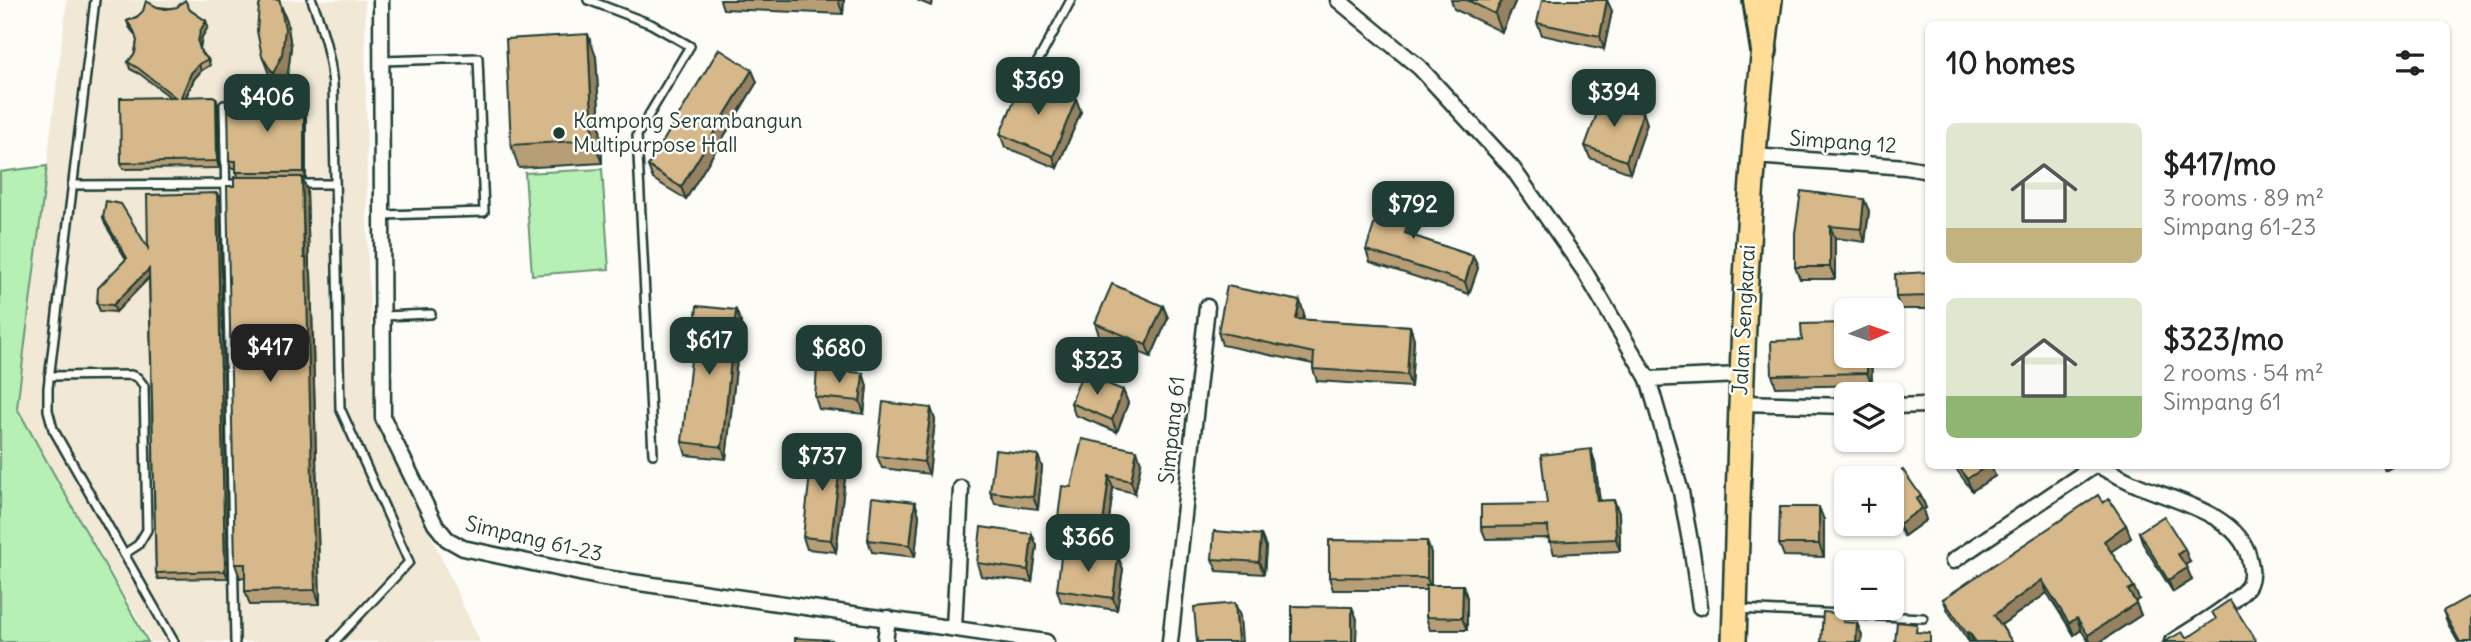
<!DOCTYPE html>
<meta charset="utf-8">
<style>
:root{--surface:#fff;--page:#f2f2f2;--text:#222;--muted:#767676;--accent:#1f3d34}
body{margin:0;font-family:Delius,sans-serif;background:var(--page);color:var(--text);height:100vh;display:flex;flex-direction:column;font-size:26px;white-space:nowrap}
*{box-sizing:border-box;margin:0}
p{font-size:23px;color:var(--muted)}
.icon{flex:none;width:38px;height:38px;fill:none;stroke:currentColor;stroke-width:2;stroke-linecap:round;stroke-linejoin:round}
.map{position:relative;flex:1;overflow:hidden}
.side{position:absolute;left:1925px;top:21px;width:525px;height:448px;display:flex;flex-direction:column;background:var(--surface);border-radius:10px;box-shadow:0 2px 5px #0004}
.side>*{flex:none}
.needle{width:46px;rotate:88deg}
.fabs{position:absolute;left:1834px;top:298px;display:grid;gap:14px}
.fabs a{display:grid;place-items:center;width:70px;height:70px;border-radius:10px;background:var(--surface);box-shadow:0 2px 5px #0004;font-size:35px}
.price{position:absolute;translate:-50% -60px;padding:0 16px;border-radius:14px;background:var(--accent);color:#fff;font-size:23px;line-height:46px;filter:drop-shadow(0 2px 4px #0008)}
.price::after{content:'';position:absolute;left:50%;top:42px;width:21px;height:16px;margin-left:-10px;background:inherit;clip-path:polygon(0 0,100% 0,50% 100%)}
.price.selected{background:#222;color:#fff}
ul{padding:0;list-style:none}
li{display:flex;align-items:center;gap:21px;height:175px;padding:0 21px}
li span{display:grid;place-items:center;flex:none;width:196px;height:140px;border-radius:10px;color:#555}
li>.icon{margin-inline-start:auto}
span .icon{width:84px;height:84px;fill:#fffc;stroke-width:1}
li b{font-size:30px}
h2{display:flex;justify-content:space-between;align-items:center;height:84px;padding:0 21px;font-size:30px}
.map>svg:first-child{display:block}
</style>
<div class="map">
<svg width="2471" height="642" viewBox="0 0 2471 642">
<rect width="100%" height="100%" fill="#fdfcf7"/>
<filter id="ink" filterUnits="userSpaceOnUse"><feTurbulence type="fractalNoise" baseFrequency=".0143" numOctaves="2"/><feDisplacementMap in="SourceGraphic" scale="14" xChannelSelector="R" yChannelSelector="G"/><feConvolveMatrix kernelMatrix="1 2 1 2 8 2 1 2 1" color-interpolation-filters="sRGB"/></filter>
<g filter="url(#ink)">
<path fill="#f1e8d6" d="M67 0H365L368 269 378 420 480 642H151L17 408Z"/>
<g fill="#b6f0b4" stroke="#6a9674" stroke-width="2">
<path d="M47 166 17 408 148 642H0V172Z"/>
<path d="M602 169 609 269 532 275 525 173Z"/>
</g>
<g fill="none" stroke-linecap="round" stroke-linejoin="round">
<g stroke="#1f3d34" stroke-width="12">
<g id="service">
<path d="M95 0 48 388V410L53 429 174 642"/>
<path d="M312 0C323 28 330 54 333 84L340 408 409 562 334 642"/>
<path d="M588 0 651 24 690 46 637 135 653 454"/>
<path d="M382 61 478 58 484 212 383 215"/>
<path d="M1030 76 1071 0"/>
<path d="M224 105 235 642"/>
<path d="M297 184H335"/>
<path d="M72 185 244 184"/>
<path d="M383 316 431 314"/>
<path d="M49 376 131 375 138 378 144 386 147 530 138 545 124 554"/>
<path d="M1739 609 1923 618"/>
</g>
</g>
<g stroke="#1f3d34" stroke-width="19">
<g id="minor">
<path d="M381 0 383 418 435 524 447 539 463 548 598 577 1046 642"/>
<path d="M1338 0 1420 68 1513 169 1585 272 1648 379 1741 375"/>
<path d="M1754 156 1906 167 1928 171"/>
<path d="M1648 379 1681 492 1692 552 1700 607"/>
<path d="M1740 403 1846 406"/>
<path d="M1892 406 1928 405"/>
<path d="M2099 466C2113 473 2127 481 2142 487 2177 501 2240 516 2249 558 2251 566 2253 575 2249 584 2241 601 2190 630 2172 642"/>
<path d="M1953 561 2094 466"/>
<path d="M954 628 961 488"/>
<path d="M885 642 888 618"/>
<path d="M1170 642 1207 307"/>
</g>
</g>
<g stroke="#1f3d34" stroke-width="28">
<path id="primary" d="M1734 642C1741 427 1742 213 1770 0"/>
</g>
<g stroke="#1f3d34" stroke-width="30">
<path id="trunk" d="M1756 0 1764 51"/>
</g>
<use href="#service" stroke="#fdfcf7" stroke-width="7"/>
<use href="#minor" stroke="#fdfcf7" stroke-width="14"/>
<use href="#primary" stroke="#ffdd96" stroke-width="23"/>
<use href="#trunk" stroke="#ffdd96" stroke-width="24"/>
</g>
<g fill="#b89e77" stroke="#1f3d34" stroke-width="2">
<path d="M720 0H844L843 14 723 9Z"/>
<path d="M917 0H933L931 6Z"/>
<path d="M1451 0H1516L1502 32 1454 9Z"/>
<path d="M280 3 287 21 291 47 288 73 280 92 269 74 262 56Z"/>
<path d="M157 7 190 10 206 21 208 27 202 37 200 48 202 53 208 59 210 65 201 71 194 79 186 97 216 98 218 105 219 168 123 169 121 163 170 97 140 74 130 69 128 62 135 53 137 41 136 36 129 27 127 21Z"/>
<path d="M1612 11 1604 49 1542 35 1537 23Z"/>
<path d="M596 57 602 163 519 168 511 145Z"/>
<path d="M757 82 686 199 653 179 648 166Z"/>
<path d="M304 97 306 103V178H302L307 190 309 266 311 272 320 604 250 605 245 591V577L240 578 235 564 234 186 238 177 236 168H231L229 161Z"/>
<path d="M1076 99 1081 112 1057 168 1005 147 1000 134Z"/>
<path d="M1643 112 1647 124 1630 173 1590 158 1585 146Z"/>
<path d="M220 200 228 578 158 579 156 573 149 278 116 312 100 311 97 304 126 259 105 224 103 217 148 248Z"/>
<path d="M1869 211 1865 242 1835 238V279H1800L1795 267V233Z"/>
<path d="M1420 212 1413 236 1473 256 1478 268 1469 294 1370 262 1366 250Z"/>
<path d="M1928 272V309H1900L1896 297Z"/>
<path d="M1300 301 1304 314 1303 320 1410 326 1414 339 1411 387 1317 381 1313 369V364L1222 345 1218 332Z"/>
<path d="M1163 306 1168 318 1151 357 1099 335 1095 323Z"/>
<path d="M736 310 741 323 726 459 686 455 682 442Z"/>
<path d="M1846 355H1871L1872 385 1776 387 1772 375Z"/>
<path d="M863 373 867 386 864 414 819 409 815 397Z"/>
<path d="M1123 390 1128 403 1117 432 1075 415 1071 403Z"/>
<path d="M931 408 935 420 929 474 882 468 877 456Z"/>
<path d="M842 450 847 462 836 552 807 549 803 537Z"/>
<path d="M1595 462 1600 501 1614 500 1619 513 1620 551 1554 554 1549 538 1486 539 1481 527 1547 504Z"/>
<path d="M1141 463 1135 493 1113 488 1107 536 1063 530 1058 518 1071 487Z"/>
<path d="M1954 466H1991L1995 476 1972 491Z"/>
<path d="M1042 467 1038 509 995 504 990 492Z"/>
<path d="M1892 478 1921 496 1926 508 1923 510 1926 520 1904 536 1892 519Z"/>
<path d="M915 502 919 515 915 557 872 552 868 540Z"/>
<path d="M2103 503 2126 525 2131 538 2111 551 2139 599 2135 601 2141 615 2100 642H2089L2081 630 2074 635 2047 593 2001 625 2012 642H1969L1948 611 1943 599Z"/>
<path d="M1824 520V557L1784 556 1779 544Z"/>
<path d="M2139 532 2190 562 2185 565 2192 580 2173 592 2143 544Z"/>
<path d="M1261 535 1266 547 1264 574 1217 571 1212 559Z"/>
<path d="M1037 546 1032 582 981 576 977 563Z"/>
<path d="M1431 553V585H1463L1467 598V630H1430L1426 617V590H1333L1329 577Z"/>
<path d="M1118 557 1123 569 1117 610 1061 602 1057 590Z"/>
<path d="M2443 611 2471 642H2458L2448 624Z"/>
</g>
<g fill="#968161" stroke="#1f3d34" stroke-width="2">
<path d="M838 0H844L843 14Z"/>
<path d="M1502 0H1516L1502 32 1495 14Z"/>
<path d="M1607 0 1612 11 1604 49 1600 36Z"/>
<path d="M280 3 287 21 291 47 288 73 280 92 273 74Z"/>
<path d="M206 21 208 27 202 37 200 48 203 59 198 42 200 31Z"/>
<path d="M588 34 596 57 602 163 593 140Z"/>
<path d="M199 64 201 71 194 79 183 103 181 97 191 73Z"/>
<path d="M752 70 757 82 686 199 681 187Z"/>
<path d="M304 97 306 103V178L304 172Z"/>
<path d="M216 98 218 105 219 168 217 161Z"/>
<path d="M1076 99 1081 112 1057 168 1053 156Z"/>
<path d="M1643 112 1647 124 1630 173 1626 161Z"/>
<path d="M302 177 307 190 309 266 311 272 320 604 315 590Z"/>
<path d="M217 193 220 200 228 578 225 571Z"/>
<path d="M1864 199 1869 211 1865 242 1861 229Z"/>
<path d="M1416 200 1420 212 1409 246 1405 233Z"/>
<path d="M1830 226 1835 238V279L1830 267Z"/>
<path d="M1473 256 1478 268 1469 294 1465 282Z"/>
<path d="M149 269 151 275 116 312 113 305Z"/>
<path d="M1300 301 1304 314 1301 332 1296 319Z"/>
<path d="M1163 306 1168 318 1151 357 1146 345Z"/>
<path d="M736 310 741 323 726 459 722 447Z"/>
<path d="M1410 326 1414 339 1411 387 1407 375Z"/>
<path d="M1867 355H1871L1872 385 1867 373Z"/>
<path d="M863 373 867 386 864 414 860 401Z"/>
<path d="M1123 390 1128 403 1117 432 1112 420Z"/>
<path d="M931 408 935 420 929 474 924 462Z"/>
<path d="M1591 449 1595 462 1601 513 1597 501Z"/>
<path d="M842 450 847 462 836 552 831 540Z"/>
<path d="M1137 450 1141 463 1135 493 1131 481Z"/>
<path d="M1038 455 1042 467 1038 509 1033 497Z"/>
<path d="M1987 466H1991L1995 476 1972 491 1967 479Z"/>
<path d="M2383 466H2392L2385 470Z"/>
<path d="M1109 476 1113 488 1107 536 1103 524Z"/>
<path d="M1921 496 1926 508 1923 510 1926 520 1904 536 1899 524 1916 499Z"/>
<path d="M1614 500 1619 513 1620 551 1616 539Z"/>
<path d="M915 502 919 515 915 557 910 545Z"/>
<path d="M1819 507 1824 520V557L1819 544Z"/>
<path d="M2126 525 2131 538 2109 553 2104 541Z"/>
<path d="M1032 534 1037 546 1032 582 1028 570Z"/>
<path d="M1261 535 1266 547 1264 574 1259 562Z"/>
<path d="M1427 541 1431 553V590L1427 578Z"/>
<path d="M2185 549 2190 562 2183 566 2178 554Z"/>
<path d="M1118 557 1123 569 1117 610 1113 598Z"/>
<path d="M2187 568 2192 580 2173 592 2168 580Z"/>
<path d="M2042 580 2047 593 1998 627 1994 615Z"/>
<path d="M1463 585 1467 598V630L1462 618Z"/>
<path d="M2134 587 2139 599 2133 603 2128 590Z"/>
<path d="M1235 603 1240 616 1242 642H1238Z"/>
<path d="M2136 603 2141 615 2100 642H2090L2088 635Z"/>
<path d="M1352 607 1357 619 1356 642H1352Z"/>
<path d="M2077 618 2081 630 2074 635 2069 623Z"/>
<path d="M1857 623 1862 635 1861 642H1856Z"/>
<path d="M1969 632 1973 642H1970L1967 634Z"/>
</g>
<g fill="#d6b88a" stroke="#1f3d34" stroke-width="2">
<path d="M185 0 190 10 206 21 200 31 198 42 201 53 208 59 199 64 191 73 181 97 213 96 216 98 217 161 121 163 120 98 175 97 138 68 128 62 135 53 137 41 134 31 127 21 137 17 143 11 146 1 157 7 166 9 177 7Z"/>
<path d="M262 0H279L280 3 285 29 282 55 273 74 262 56 257 31 259 6Z"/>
<path d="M1467 0H1502L1495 14Z"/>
<path d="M1542 0H1607L1600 36 1537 23Z"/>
<path d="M588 34 593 140 511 145 506 39Z"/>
<path d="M719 49 752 70 681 187 648 166Z"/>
<path d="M1024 77 1076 99 1053 156 1000 134Z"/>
<path d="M304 97V172H236V161H229L228 98Z"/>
<path d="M1603 97 1643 112 1626 161 1585 146Z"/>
<path d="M234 177H302L304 258H306L315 590 245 591V564H235L227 186H234Z"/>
<path d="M1385 190 1416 200 1405 233 1473 256 1465 282 1366 250Z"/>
<path d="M1801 191 1864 199 1861 229 1830 226V267H1795V233Z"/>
<path d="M217 193 225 571 156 573 149 269 113 305 97 304 98 288 127 258 103 217 106 201 121 204 148 248 147 195Z"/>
<path d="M1928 272V296L1896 297 1895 274Z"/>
<path d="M1112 284 1163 306 1146 345 1095 323Z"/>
<path d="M1227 286 1300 301 1296 319 1410 326 1407 375 1313 369 1314 353 1218 332Z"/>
<path d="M697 306 736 310 722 447 682 442Z"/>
<path d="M1846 323V355H1867V373L1772 375 1771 341 1802 340 1801 324Z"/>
<path d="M817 369 863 373 860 401 815 397Z"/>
<path d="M1082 374 1123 390 1112 420 1071 403Z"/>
<path d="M883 402 931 408 924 462 877 456Z"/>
<path d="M1082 439 1137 450 1131 481 1109 476 1103 524 1058 518 1062 486 1071 487Z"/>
<path d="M813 447 842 450 831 540 803 537Z"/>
<path d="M1591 449 1597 501 1614 500 1616 539 1549 542 1548 526 1481 527V505L1547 504 1541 455Z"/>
<path d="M995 450 1038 455 1033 497 990 492Z"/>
<path d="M1958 466H1987L1967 479Z"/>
<path d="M1903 470 1921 496 1916 499 1922 508 1899 524 1892 513V478Z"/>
<path d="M2098 495 2103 503 2109 499 2126 525 2104 541 2134 587 2128 590 2136 603 2088 635 2077 618 2069 623 2042 580 1994 615 2012 642H1976L1969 632 1967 634 1943 599Z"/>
<path d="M872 497 915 502 910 545 868 540Z"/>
<path d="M1780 507H1819V544H1779Z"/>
<path d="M2164 516 2185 549 2178 554 2187 568 2168 580 2139 532Z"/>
<path d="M981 527 1032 534 1028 570 977 563Z"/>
<path d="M1214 531 1261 535 1259 562 1212 559Z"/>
<path d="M1329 540 1427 541V578L1329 577Z"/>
<path d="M1062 549 1118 557 1113 598 1057 590Z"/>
<path d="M1426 585H1463L1462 618 1426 617Z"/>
<path d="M2470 596 2471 598V642H2460L2443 611Z"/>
<path d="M2230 600 2256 641 2255 642H2164L2182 632 2186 638 2192 635 2216 619 2212 612Z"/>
<path d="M1235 603 1238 642H1197L1194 607Z"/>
<path d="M1292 606 1352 607V642H1292Z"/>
<path d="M1823 612 1844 614 1843 622 1857 623 1856 642H1821Z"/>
<path d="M1897 622 1917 624 1916 632 1930 633V642H1895Z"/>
<path d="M795 638 832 640 831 642H795Z"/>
</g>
</g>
<circle fill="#1f3d34" stroke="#fdfcf7" stroke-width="2.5" cx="559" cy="133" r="7"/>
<g text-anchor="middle" stroke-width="5" stroke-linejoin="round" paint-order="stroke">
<g font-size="21" fill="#1f3d34" stroke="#fdfcf7" text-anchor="start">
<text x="573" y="128">Kampong Serambangun<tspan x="573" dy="24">Multipurpose Hall</tspan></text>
</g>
<g font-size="21" fill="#1f3d34" stroke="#fdfcf7">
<text transform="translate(1843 142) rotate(4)" y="7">Simpang 12</text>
<text transform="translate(1744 320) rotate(-87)" y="7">Jalan Sengkarai</text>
<text transform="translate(1172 430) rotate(-84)" y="7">Simpang 61</text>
<text transform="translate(534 539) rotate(13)" y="7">Simpang 61-23</text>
</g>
</g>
</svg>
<div class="fabs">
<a><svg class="needle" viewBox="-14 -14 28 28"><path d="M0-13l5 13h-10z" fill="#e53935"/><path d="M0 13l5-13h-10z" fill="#767676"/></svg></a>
<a><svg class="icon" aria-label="layers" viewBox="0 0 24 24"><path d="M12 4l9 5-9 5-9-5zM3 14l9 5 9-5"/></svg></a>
<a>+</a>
<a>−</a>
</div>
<b class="price" style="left:1038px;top:117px">$369</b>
<b class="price" style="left:1614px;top:129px">$394</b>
<b class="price" style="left:267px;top:134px">$406</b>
<b class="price" style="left:1413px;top:241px">$792</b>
<b class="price" style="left:709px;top:377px">$617</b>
<b class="price selected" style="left:270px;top:384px">$417</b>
<b class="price" style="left:839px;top:385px">$680</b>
<b class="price" style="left:1097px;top:397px">$323</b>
<b class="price" style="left:822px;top:493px">$737</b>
<b class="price" style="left:1088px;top:574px">$366</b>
<section class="side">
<h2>10 homes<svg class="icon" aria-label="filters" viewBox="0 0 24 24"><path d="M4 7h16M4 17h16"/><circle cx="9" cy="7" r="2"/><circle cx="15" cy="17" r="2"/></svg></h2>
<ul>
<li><span style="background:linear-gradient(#dfe7d0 75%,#c2b280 0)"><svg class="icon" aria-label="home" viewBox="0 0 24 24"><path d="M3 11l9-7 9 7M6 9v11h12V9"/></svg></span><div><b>$417/mo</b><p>3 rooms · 89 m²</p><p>Simpang 61-23</p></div></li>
<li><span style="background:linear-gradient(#dfe7d0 70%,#8fb573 0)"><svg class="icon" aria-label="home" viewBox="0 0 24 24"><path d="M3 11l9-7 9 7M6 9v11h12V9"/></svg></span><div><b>$323/mo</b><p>2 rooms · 54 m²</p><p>Simpang 61</p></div></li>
</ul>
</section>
</div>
